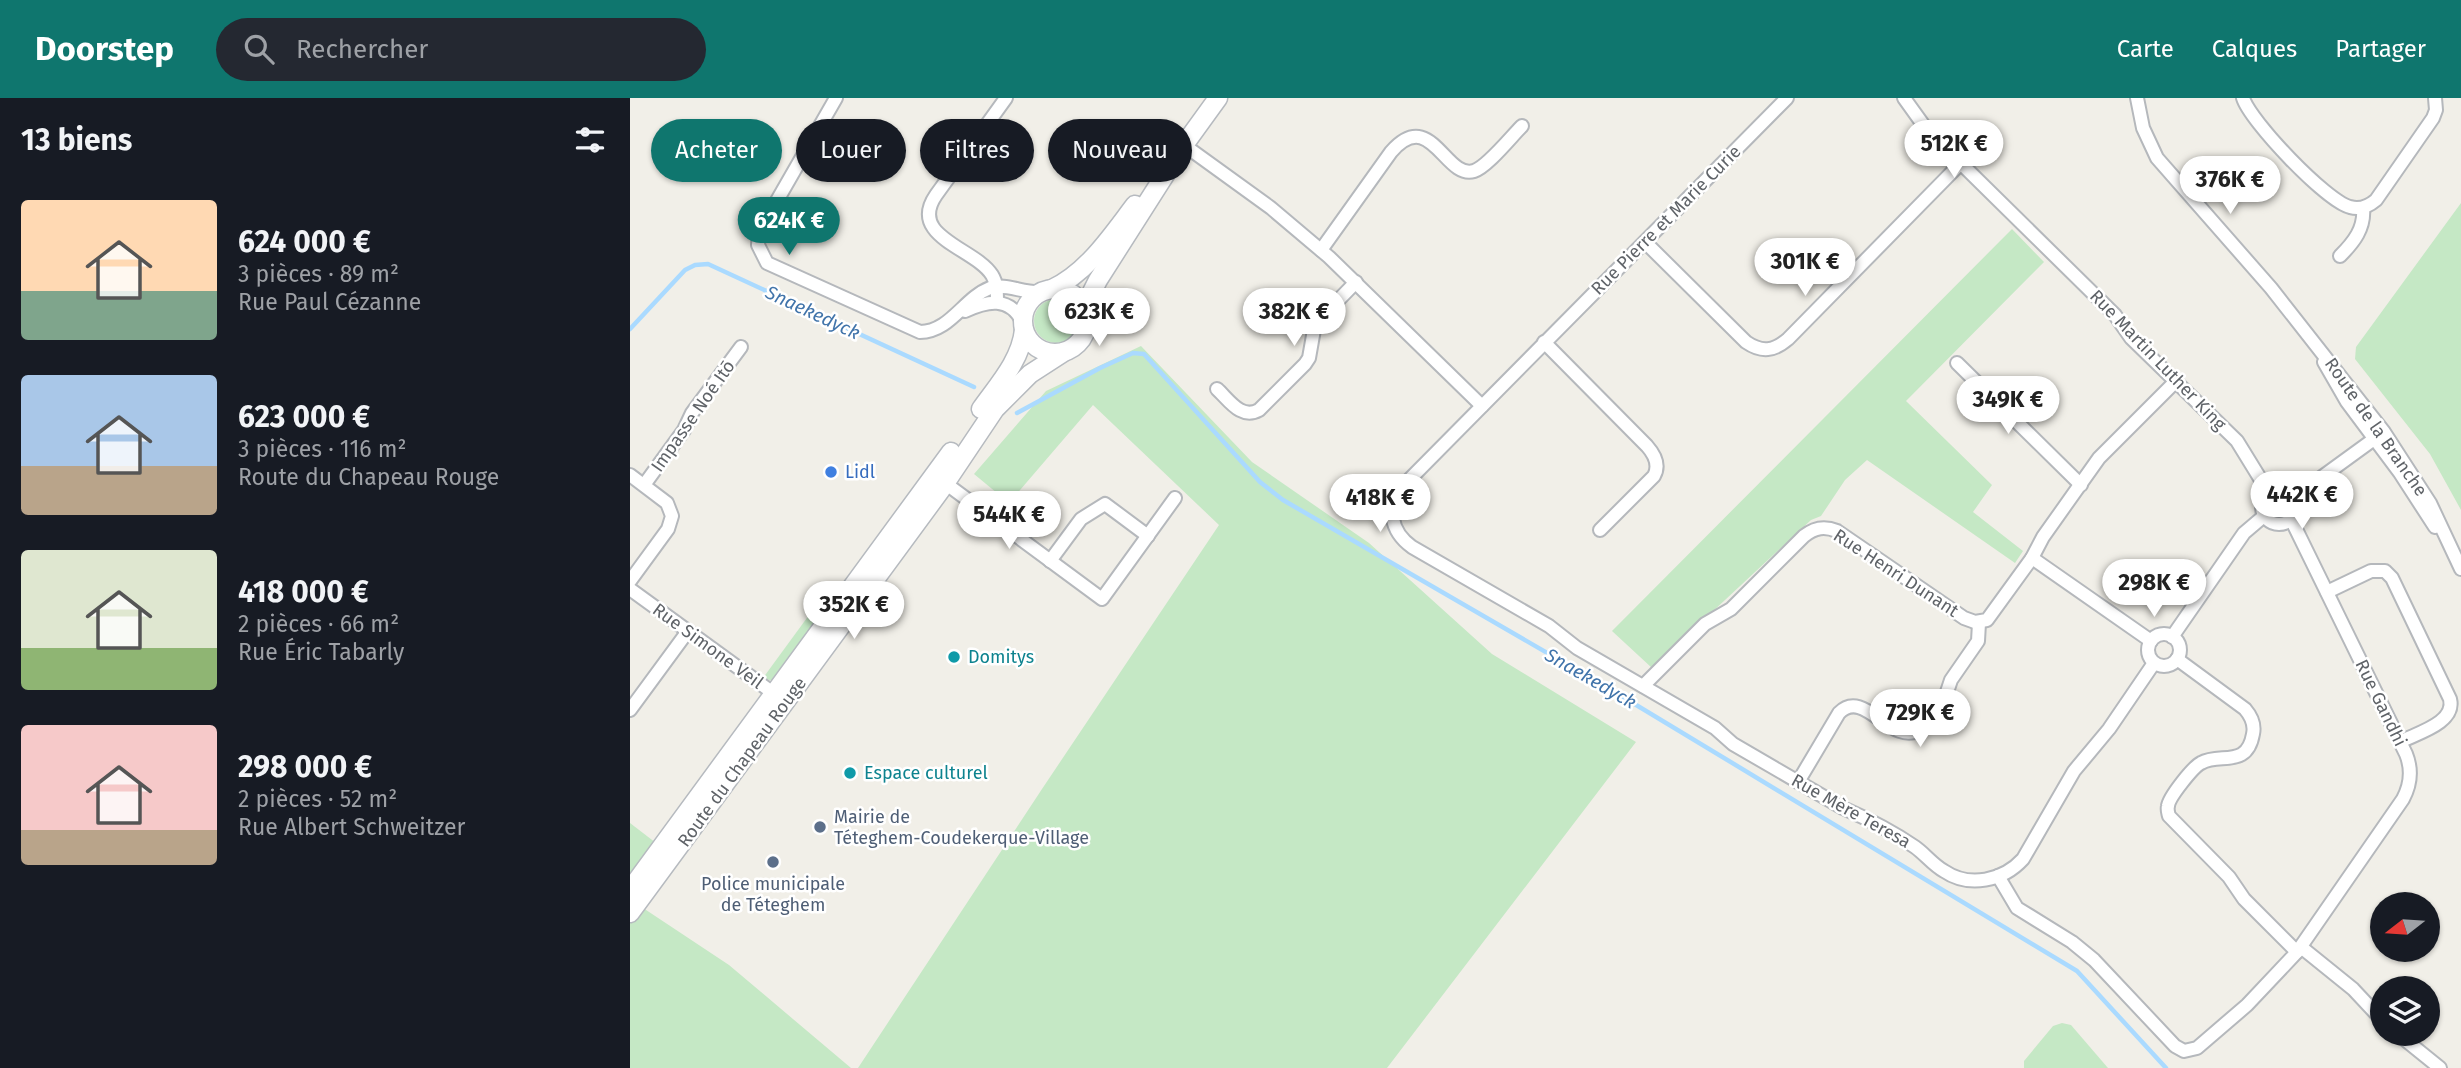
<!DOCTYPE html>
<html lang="fr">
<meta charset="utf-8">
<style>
:root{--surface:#171b24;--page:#242831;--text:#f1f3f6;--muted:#9ea1a6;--accent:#0f766e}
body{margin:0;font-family:"Fira Sans",sans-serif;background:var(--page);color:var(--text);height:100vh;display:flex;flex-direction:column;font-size:26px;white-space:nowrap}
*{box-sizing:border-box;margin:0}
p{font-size:23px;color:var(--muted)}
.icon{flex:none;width:38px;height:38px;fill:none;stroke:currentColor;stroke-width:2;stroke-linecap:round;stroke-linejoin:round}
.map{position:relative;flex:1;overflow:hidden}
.drawer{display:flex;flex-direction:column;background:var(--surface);width:630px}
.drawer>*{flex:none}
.top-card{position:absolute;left:21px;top:21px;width:665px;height:63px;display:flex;gap:14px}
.needle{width:46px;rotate:253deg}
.controls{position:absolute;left:1740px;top:794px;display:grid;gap:14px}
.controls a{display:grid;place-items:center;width:70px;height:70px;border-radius:50%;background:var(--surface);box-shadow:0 2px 5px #0004;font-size:35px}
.price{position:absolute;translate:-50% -60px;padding:0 16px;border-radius:24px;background:#fff;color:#222;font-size:23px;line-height:46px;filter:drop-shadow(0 2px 4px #0008)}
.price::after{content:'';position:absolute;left:50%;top:42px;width:21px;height:16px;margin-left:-10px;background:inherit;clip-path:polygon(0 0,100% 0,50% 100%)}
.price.current{background:var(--accent);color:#fff}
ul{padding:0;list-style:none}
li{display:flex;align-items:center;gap:21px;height:175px;padding:0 21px}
li span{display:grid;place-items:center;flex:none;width:196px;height:140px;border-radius:7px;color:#555}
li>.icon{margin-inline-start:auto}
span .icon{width:84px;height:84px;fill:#fffc;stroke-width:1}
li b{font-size:30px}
h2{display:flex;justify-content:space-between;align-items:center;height:84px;padding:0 21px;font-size:30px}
.tag{padding:0 24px;border-radius:32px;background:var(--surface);box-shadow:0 2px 5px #0004;font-size:24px;line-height:63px}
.tag.current{background:var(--accent);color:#fff}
header{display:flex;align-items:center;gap:42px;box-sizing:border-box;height:98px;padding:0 35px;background:var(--accent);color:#fff}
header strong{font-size:33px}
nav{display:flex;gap:38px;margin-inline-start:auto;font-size:24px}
.search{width:490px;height:63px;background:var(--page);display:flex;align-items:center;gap:18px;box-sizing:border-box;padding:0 24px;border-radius:38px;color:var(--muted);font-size:26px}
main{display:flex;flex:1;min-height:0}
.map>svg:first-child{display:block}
</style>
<header>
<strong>Doorstep</strong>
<div class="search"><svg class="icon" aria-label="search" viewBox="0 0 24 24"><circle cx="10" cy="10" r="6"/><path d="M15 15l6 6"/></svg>Rechercher</div>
<nav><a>Carte</a><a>Calques</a><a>Partager</a></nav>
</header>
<main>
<section class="drawer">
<h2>13 biens<svg class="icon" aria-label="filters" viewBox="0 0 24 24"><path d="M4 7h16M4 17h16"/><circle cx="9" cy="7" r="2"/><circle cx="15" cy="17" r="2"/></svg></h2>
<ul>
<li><span style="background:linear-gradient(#ffd9b3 65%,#7fa58c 0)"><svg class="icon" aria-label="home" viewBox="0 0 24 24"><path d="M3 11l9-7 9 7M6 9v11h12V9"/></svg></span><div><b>624 000 €</b><p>3 pièces · 89 m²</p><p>Rue Paul Cézanne</p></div></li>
<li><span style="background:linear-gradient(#a9c7e8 65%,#b9a48a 0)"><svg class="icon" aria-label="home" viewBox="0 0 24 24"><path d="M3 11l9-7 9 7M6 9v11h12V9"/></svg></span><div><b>623 000 €</b><p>3 pièces · 116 m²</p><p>Route du Chapeau Rouge</p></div></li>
<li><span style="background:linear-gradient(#dfe7d0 70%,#8fb573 0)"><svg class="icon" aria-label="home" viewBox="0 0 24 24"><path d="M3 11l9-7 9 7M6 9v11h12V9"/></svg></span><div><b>418 000 €</b><p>2 pièces · 66 m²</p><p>Rue Éric Tabarly</p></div></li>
<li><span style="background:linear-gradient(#f6c9c9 75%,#b9a48a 0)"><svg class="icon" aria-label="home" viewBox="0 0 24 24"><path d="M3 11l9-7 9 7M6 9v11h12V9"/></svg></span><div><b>298 000 €</b><p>2 pièces · 52 m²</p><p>Rue Albert Schweitzer</p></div></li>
</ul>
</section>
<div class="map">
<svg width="1831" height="970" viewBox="0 0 1831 970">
<rect width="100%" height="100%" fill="#f1efe8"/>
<g fill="#c5e8c5">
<path d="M1831 105V412L1800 356 1725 261 1726 249Z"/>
<path d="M1382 131 1414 164 1276 303 1362 387 1343 414 1393 453 1385 465 1237 362 1215 382 1191 418 1181 422 1022 570 982 533Z"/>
<circle cx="426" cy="223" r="22"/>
<path d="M511 248 622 364 739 445 862 556 1006 644 757 970H228L412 691 589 427 463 307 379 405 344 376 416 293Z"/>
<path d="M220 485 143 583 133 580 201 487Z"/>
<path d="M0 725 26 745 0 784Z"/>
<path d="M0 799 4 804 99 867 221 970H0Z"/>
<path d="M1432 925 1441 927 1478 970H1394V963L1423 928Z"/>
</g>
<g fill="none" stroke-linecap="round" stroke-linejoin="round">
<g stroke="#aadaff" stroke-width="4.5">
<path d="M0 231 55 172 65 167 78 166 344 289"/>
<path d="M387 315 470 270 503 255 514 256 630 384 653 402 983 593 1447 873 1536 970"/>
</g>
<g stroke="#b5b8bc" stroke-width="16">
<g id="street">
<path d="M206 0 129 134 128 147 137 165 290 234C320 234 334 200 360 190 375 185 393 195 410 194"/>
<path d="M1157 0 773 388C756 409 760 433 782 449L919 528 947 550 1085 630 1103 646 1213 710C1238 721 1262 733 1285 749 1295 756 1303 767 1314 773 1339 790 1373 783 1393 761L1444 673 1479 631 1524 565"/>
<path d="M1274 0 1297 32 1485 217 1501 240 1607 343 1639 395"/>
<path d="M1507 0 1513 30 1527 60 1641 190 1754 334 1800 405 1831 471"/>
<path d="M1613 0C1620 23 1696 103 1720 109 1730 112 1739 108 1746 102L1803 20 1806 12 1805 0"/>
<path d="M554 47 641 110 699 159 852 308"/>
<path d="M1015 144 1116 244C1132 255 1144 253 1158 241L1331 65"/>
<path d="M691 152 761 54C801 8 815 82 844 73 857 69 881 39 892 28"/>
<path d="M1710 158C1724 144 1735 130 1733 110"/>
<path d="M367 204C367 194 367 185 362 177 345 150 277 139 306 97L376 0"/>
<path d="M335 213C357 203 379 198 392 223"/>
<path d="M914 244 1017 348C1025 357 1030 367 1024 378L970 432"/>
<path d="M1694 264 1717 304 1770 375 1805 429"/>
<path d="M1327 265 1451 387"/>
<path d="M587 291C599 302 611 322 629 312L675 266 679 260 685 226 726 184"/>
<path d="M0 377 37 405 42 418 38 431 0 483"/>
<path d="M311 382 472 501 545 400"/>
<path d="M14 387 54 332 62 315 111 249"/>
<circle cx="1649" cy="409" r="17"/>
<path d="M1663 400 1751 336"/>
<path d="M1402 460 1521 543"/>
<path d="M420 463 451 421 475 406 518 438"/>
<path d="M0 491 150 600"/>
<path d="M1697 494 1741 473H1755L1762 480 1820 601C1826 625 1787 635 1770 644"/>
<circle cx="1534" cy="552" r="16"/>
<path d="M1542 539 1614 435 1634 418"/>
<path d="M1547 561 1615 611C1621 618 1625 627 1623 636 1617 671 1590 654 1571 665 1563 669 1539 699 1538 708 1537 712 1538 714 1539 718L1599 779 1614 801 1667 854"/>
<path d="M1013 588 1075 526 1101 511 1174 438C1185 429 1195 428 1207 433L1334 520 1345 524 1357 522 1402 460 1413 439 1469 360 1546 283"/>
<path d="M0 612 58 533"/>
<path d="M1168 684 1209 615C1234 589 1261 648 1289 632L1316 597 1321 582 1348 543 1349 525"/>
<path d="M1368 778 1387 810 1442 844 1464 862 1545 948 1554 953 1567 950 1617 907 1667 854 1773 701C1781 686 1782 671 1776 656L1661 421"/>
<path d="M1671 849 1723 891 1752 922"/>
<path d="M1768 936 1810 970"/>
</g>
</g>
<g stroke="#b6babf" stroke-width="21">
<g id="secondary">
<circle cx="425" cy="223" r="32"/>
<path d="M422 191C458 174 482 137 505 107"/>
<path d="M457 217 462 194 468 182 554 47 588 0"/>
<path d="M351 311C368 287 391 262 394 232"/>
<path d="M0 792 321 354"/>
<path d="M0 815 310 393 365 311 400 276 434 254"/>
</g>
</g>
<use href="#street" stroke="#fff" stroke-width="12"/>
<use href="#secondary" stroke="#fff" stroke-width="18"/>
</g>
<circle fill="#3f7fe0" stroke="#fff" stroke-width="2.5" cx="201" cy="374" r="7"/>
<g fill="#0f9aa8" stroke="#fff" stroke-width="2.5">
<circle cx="324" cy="559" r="7"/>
<circle cx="220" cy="675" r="7"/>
</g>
<g fill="#5c6f8a" stroke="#fff" stroke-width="2.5">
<circle cx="190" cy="729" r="7"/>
<circle cx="143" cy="764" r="7"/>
</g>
<g text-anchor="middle" stroke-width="5" stroke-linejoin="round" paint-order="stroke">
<g font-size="18" fill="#5f6368" stroke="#fff">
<text transform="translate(1036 122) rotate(-45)" y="6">Rue Pierre et Marie Curie</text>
<text transform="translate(1528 262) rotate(46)" y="6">Rue Martin Luther King</text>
<text transform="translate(63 318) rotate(-55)" y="6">Impasse Noé Itō</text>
<text transform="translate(1746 329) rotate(55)" y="6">Route de la Branche</text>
<text transform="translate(1266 475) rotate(33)" y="6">Rue Henri Dunant</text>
<text transform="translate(78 548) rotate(36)" y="6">Rue Simone Veil</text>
<text transform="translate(1751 605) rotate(64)" y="6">Rue Gandhi</text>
<text transform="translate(112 664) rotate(-54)" y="6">Route du Chapeau Rouge</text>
<text transform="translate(1221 713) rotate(29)" y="6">Rue Mère Teresa</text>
</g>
<g font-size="18" fill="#366cbe" stroke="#fff" text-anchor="start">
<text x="215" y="380">Lidl</text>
</g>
<g font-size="18" fill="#0d838f" stroke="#fff" text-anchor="start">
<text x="338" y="565">Domitys</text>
<text x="234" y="681">Espace culturel</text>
</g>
<g font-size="18" fill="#4e5e75" stroke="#fff" text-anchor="start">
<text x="204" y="725">Mairie de<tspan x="204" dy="21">Téteghem-Coudekerque-Village</tspan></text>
<text x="143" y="792" text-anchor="middle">Police municipale<tspan x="143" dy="21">de Téteghem</tspan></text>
</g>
<g font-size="19" font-style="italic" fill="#4174aa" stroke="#fff">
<text transform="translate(183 214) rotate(25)" y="7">Snaekedyck</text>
<text transform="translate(961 580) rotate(30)" y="7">Snaekedyck</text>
</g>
</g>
</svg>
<div class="controls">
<a><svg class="needle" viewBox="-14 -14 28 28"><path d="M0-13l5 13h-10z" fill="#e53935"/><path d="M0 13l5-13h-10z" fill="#9ea1a6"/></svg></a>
<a><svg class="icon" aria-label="layers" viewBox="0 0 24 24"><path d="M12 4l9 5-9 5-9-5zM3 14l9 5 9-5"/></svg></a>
</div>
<b class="price" style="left:1324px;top:82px">512K €</b>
<b class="price" style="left:1600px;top:118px">376K €</b>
<b class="price current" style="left:159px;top:159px">624K €</b>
<b class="price" style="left:1175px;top:200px">301K €</b>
<b class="price" style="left:469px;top:250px">623K €</b>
<b class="price" style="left:664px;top:250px">382K €</b>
<b class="price" style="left:1378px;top:338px">349K €</b>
<b class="price" style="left:1672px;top:433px">442K €</b>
<b class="price" style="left:750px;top:436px">418K €</b>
<b class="price" style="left:379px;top:453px">544K €</b>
<b class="price" style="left:1524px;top:521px">298K €</b>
<b class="price" style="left:224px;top:543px">352K €</b>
<b class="price" style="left:1290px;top:651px">729K €</b>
<div class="top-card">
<a class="tag current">Acheter</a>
<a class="tag">Louer</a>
<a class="tag">Filtres</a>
<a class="tag">Nouveau</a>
</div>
</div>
</main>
